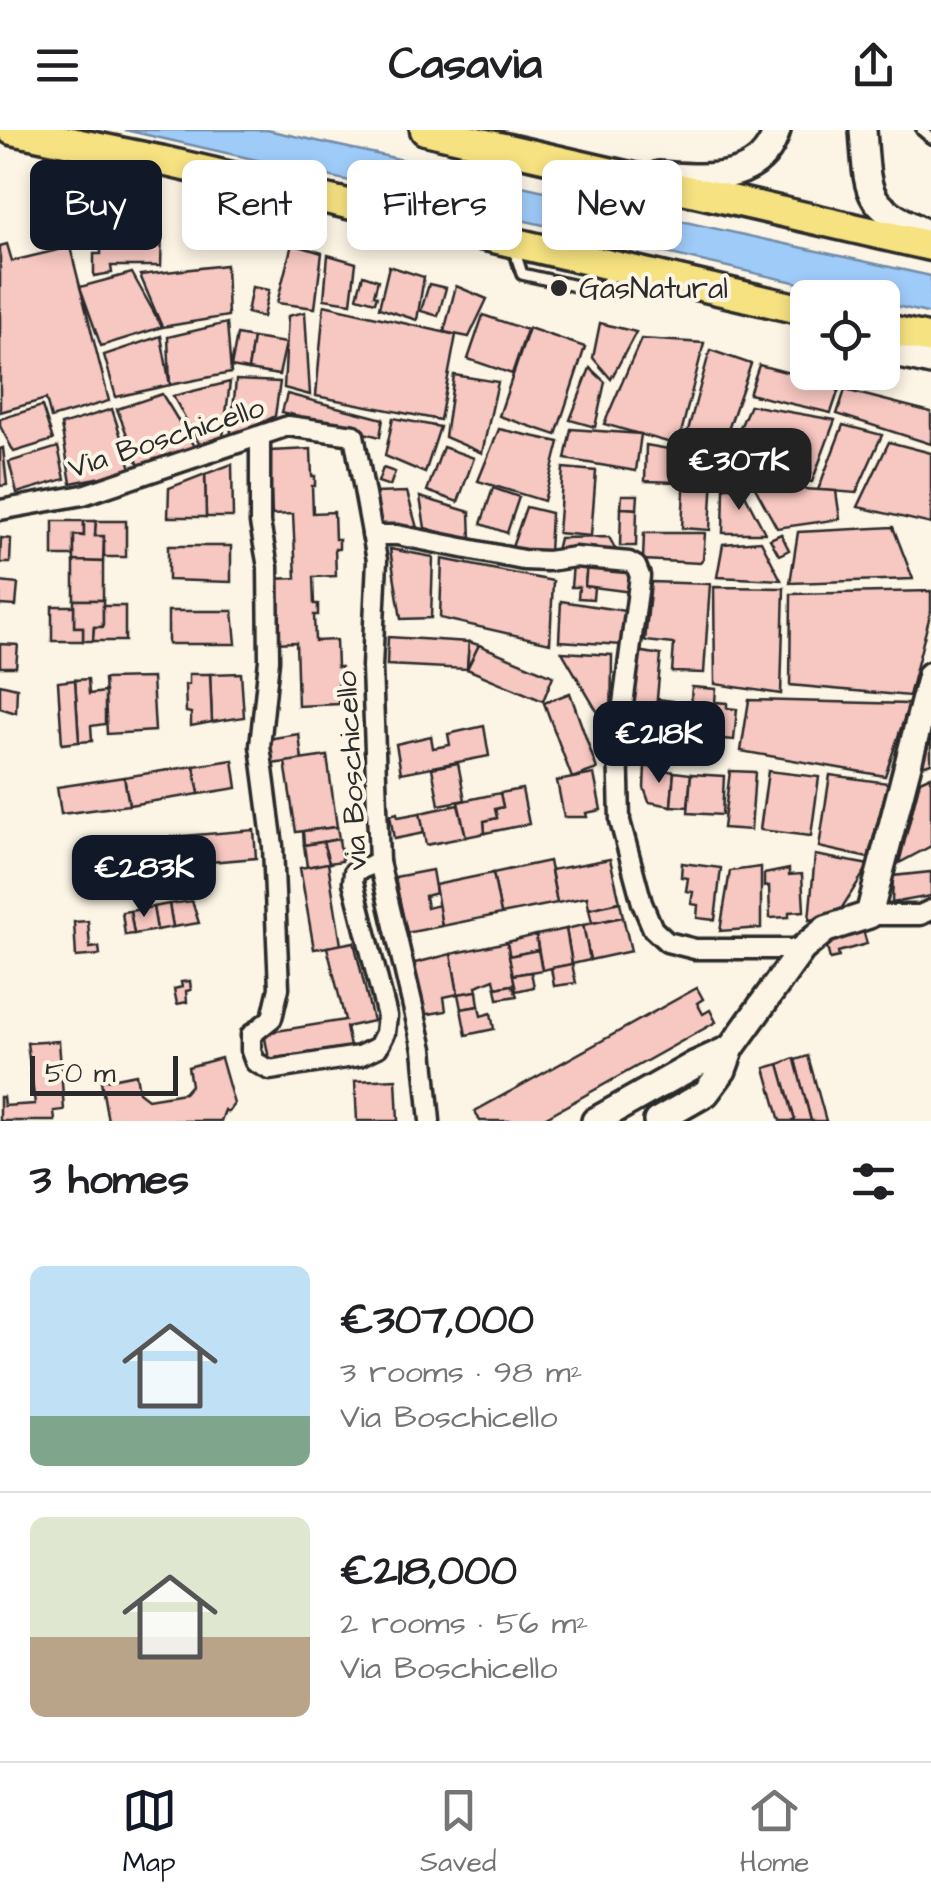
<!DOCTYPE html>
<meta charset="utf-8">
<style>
:root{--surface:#fff;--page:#f2f2f2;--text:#202124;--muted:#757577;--line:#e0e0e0;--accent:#111827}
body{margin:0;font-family:"Architects Daughter",sans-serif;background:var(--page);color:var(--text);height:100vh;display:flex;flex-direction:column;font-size:38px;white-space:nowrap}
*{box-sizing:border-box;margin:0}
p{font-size:32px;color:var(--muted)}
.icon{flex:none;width:55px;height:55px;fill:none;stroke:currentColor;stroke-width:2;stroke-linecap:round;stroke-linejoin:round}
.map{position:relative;height:991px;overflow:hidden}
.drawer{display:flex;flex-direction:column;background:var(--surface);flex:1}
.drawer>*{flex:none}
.guide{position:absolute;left:30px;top:30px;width:872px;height:90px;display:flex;gap:20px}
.controls{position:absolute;left:790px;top:150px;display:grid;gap:20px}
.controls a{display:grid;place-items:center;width:110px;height:110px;border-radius:15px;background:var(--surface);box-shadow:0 5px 15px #0003;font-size:50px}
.scale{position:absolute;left:30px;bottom:25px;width:148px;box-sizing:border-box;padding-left:10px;border:5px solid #2b2b2b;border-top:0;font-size:28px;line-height:35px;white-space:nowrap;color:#2b2b2b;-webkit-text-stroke:8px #fcf5e5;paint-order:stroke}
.price{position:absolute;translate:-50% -85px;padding:0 22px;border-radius:20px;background:var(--accent);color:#fff;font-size:32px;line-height:65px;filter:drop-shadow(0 2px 5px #0008)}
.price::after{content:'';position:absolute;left:50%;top:60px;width:30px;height:22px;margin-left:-15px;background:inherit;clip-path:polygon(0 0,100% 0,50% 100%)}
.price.on{background:#222;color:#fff}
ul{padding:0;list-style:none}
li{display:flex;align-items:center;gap:30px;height:250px;padding:0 30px}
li+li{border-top:2px solid var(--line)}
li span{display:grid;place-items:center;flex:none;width:280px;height:200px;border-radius:15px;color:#555}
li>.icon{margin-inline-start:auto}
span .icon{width:120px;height:120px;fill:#fffc;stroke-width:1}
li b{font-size:42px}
h2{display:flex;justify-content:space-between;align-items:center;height:120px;padding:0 30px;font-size:42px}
.tag{padding:0 35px;border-radius:15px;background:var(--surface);box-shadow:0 5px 15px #0003;font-size:35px;line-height:90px}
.tag.on{background:var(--accent);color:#fff}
header{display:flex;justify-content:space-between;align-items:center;height:130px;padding:0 30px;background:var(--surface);font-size:45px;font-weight:800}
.dock{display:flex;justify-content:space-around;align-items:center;height:140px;border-top:2px solid var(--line);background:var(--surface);font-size:28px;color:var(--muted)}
.dock a{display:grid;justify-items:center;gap:5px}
.dock .on{color:var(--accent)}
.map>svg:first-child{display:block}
</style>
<header><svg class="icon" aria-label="menu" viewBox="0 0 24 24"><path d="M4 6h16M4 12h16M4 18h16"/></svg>Casavia<svg class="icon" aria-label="share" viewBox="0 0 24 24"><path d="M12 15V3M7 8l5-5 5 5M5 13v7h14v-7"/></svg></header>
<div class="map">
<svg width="931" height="991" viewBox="0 0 931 991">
<rect width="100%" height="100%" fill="#fcf5e5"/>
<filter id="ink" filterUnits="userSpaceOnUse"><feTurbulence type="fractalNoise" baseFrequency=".01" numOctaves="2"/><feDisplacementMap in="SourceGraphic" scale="20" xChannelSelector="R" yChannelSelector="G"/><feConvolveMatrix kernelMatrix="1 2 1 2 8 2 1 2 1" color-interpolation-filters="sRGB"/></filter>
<g filter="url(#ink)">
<path fill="#9fcbf9" stroke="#718ba7" stroke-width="2.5" d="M125 0H267L931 146V184L883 173 882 168 860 167Z"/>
<g fill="#f7c7c1" stroke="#2b2b2b" stroke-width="2.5">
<path d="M101 102 162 103 161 136H111L112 143 94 146V124H101Z"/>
<path d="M7 114 12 131 70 117 109 271 51 288 46 269 0 282V116Z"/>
<path d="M292 114 322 123 315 178 277 173Z"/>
<path d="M328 125 356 133 351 173 324 169Z"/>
<path d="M226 135 228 186 162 197 140 145Z"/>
<path d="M389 136 424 147 417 190 379 178Z"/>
<path d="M132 143 162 197 101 216 80 157Z"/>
<path d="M363 145 378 150 374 165 377 166 375 172 357 167Z"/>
<path d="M429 154 446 158 438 186 421 181Z"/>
<path d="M456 156 487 169 469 207 444 202Z"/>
<path d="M252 157 269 160 263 187 247 183Z"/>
<path d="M324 175 456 205 440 290 316 266Z"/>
<path d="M305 182 310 265 284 258 288 186Z"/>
<path d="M483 185 527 200 512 244 468 229Z"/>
<path d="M227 193 231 243 170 255 168 207Z"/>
<path d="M600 193 636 202 611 249 593 228Z"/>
<path d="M529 198 585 217 556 305 499 286Z"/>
<path d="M237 205 253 208 248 240 231 237Z"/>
<path d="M161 206 170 255 116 267 104 225Z"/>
<path d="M253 208 286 213 279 245 248 240Z"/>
<path d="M641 209 704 213 678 315 604 294Z"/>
<path d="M710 220 751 234 720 323 684 315Z"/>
<path d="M759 235 840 256 831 283 749 264Z"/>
<path d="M590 238 605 252 595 297 570 290Z"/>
<path d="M454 245 498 252 482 323 445 307Z"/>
<path d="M236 250 280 252 275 286 230 309Z"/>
<path d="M230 252 223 307 200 315 173 266Z"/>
<path d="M845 260 931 282V314L837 284Z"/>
<path d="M162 264 195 318 139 336 117 279Z"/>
<path d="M287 264 383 289 380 307 282 282Z"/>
<path d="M750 275 835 290 812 352 720 343Z"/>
<path d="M42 276 53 310 14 322 0 296V289Z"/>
<path d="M112 279 132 341 71 353 61 295Z"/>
<path d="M393 288 440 297 425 343 385 326Z"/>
<path d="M843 295 882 305 856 363 818 360Z"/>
<path d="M499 299 559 312 544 371 478 351Z"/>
<path d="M571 299 641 304 636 341 565 329Z"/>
<path d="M889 312 931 323V394L858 377Z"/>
<path d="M646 315 680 321 678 352 645 351Z"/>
<path d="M58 317 65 349 17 363 9 332Z"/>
<path d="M443 317 474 328 458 372 427 361Z"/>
<path d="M3 318 7 355 0 356V319Z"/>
<path d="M311 319 312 346H315V356H312L313 383 334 382 335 409H339V419H335L336 446 313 447 314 474H318V485H314L315 511 336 510 337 537H341L342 547H338L339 574 298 576 296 512 275 513 272 449 296 448 293 384 272 385 269 321Z"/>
<path d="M686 322 714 327 710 400 682 398Z"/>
<path d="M232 334 233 387H206L205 344Z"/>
<path d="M383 338 395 342 390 356 378 352Z"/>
<path d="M563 338 596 341 591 406 558 403Z"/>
<path d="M205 344 206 387H168L169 358Z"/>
<path d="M754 356 836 361 840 389 777 398Z"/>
<path d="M724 357H741L765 403H723Z"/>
<path d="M493 358 519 367 507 403 481 394Z"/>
<path d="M407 362 417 398 379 397 373 363Z"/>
<path d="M622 365H638L637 379 621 378Z"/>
<path d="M420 367 470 382 471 411 425 398Z"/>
<path d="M526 377 551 383 549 423 512 417Z"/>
<path d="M621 378 637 379 636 416H620Z"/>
<path d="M53 391H84V406L74 405V426H53Z"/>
<path d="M84 391H96L95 406H104L103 432 74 431V405L84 406Z"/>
<path d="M96 391H126V427H104V406H95Z"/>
<path d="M893 397 913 449 790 453 798 402Z"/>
<path d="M644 403H705L703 430 700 433 643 430Z"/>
<path d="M781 404 789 420 779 425 770 409Z"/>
<path d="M609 407 618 424 555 425 559 408Z"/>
<path d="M1 408 11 409 10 433H0Z"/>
<path d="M761 411 781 450 717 447 723 414Z"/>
<path d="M168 416H231V452L168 450Z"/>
<path d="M390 419 433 427 431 488 401 489Z"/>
<path d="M442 429 553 451 550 513 440 488Z"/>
<path d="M74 431 103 432V470H74Z"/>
<path d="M587 433 585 456 594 457 593 469 578 468 579 457H571L573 434Z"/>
<path d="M587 433 630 439 633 444 632 462 585 456Z"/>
<path d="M0 452 18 454 16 476 0 475Z"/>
<path d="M651 452 710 454 704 543 672 542 674 514 645 511Z"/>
<path d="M714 457 784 458 781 564 715 554Z"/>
<path d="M931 461V481L909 566 790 555 791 464Z"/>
<path d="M74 470H103V497H94L93 511H83V497H74Z"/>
<path d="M561 471 625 481 622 515 559 511Z"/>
<path d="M52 476H74V497H83V511H52Z"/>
<path d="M103 476H125V511H93L94 497H103Z"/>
<path d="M168 481H233L236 514H168Z"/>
<path d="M388 507 469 512 467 539 387 535Z"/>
<path d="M469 512 479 515 467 539Z"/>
<path d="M0 514 18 515 16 537H0Z"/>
<path d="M479 515 553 546 543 571 467 539Z"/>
<path d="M637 521 661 525 656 579 630 575Z"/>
<path d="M562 522 612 525 611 605Z"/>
<path d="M241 543 244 587 212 592 210 544Z"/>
<path d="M189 544H210L212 592 191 596V583L186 582 185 555 189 554Z"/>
<path d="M152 548 155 601 107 604 104 549Z"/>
<path d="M88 549 89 564 105 562V594L91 596 92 611 79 612 75 550Z"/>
<path d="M75 550 79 612 62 614 58 552Z"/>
<path d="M0 554 17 558 16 583 0 578Z"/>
<path d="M692 557 716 559 715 572 727 573V578L737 579 734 610 688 606Z"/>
<path d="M570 563 597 639 572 648 544 573Z"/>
<path d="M658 569 673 571 672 581 656 579Z"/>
<path d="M749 570 909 574 885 646 741 621Z"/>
<path d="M484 596 489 626 401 643 396 614 431 606 433 618 450 615 448 604Z"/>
<path d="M299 604 302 630 271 634 267 609Z"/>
<path d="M931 606V633L922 636Z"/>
<path d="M327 626 337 697 296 702 285 632Z"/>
<path d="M233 630 237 658 199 664 194 636Z"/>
<path d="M458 633 465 670 439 675 432 638Z"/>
<path d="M194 636 199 664 129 675 124 647Z"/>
<path d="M645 636 674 642 671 676 649 672 644 658Z"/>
<path d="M730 641 755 642 751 700 723 698Z"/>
<path d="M768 641 819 647 811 706 760 700Z"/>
<path d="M674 642 691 644 688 677 671 676Z"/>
<path d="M594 644 601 680 586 683 587 687H564L557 651Z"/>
<path d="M691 644 724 646 722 685 688 683Z"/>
<path d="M830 645 888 653 868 728 819 717Z"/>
<path d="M931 646V716L899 733 920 651Z"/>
<path d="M124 647 129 675 61 684 57 657Z"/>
<path d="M522 659 529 694 485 703 484 691 497 688 495 679 503 677 500 663Z"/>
<path d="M500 663 503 677 495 679 497 688 484 691 485 703 466 707 458 672Z"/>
<path d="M458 675 466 707 426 715 420 683Z"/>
<path d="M397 683 398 687 420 683 424 703 394 709 390 685Z"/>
<path d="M337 697 339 709 304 715 303 701Z"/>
<path d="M254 700 256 728 174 735 95 749 89 722 171 707Z"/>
<path d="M339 709 342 731 329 733 323 712Z"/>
<path d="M323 712 329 733 307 737 304 715Z"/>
<path d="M815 725 869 735 836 787 809 790Z"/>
<path d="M610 729 620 772 589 779 587 767 557 773 551 740Z"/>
<path d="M549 731 557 773 501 784 493 743Z"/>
<path d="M328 733 341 815 314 819 300 738Z"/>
<path d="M682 733 721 738 715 790 697 788 698 775 691 774 693 762 686 761 688 748 681 747Z"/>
<path d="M761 737V798L720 801 730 741Z"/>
<path d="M789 739V745L802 744 804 781 789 782V787L770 788 769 756 764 757V744Z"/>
<path d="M432 740 436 763 425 766 427 778 439 775 442 796 406 803 395 747Z"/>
<path d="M931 742V766L892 773 893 746Z"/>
<path d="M493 743 501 784 442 796 435 755Z"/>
<path d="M192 771 199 793 173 797 169 774Z"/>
<path d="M620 772 623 787 592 793 589 779Z"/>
<path d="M169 774 173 797 157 800 153 777Z"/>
<path d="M153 777 157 800 134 804 130 781Z"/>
<path d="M130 781 134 804 125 805 122 782Z"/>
<path d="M623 787 631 821 590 830 583 795Z"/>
<path d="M88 791 90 818 99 817 100 825 76 827 74 792Z"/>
<path d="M583 795 590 830 572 834 566 799Z"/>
<path d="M566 799 572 834 542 840 536 805Z"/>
<path d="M863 800 867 814 838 822 839 827 830 829 825 810Z"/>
<path d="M536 805 538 820 509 826 507 812Z"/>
<path d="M354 812 373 891 346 897 350 917 269 929 264 903 345 890 327 817Z"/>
<path d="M507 812 516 861 513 862 512 855 496 858 494 849 476 856 477 861 458 864 451 824Z"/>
<path d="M538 820 542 840 513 845 509 826Z"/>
<path d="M451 824 458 864 444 867 446 881 423 885 411 834Z"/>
<path d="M572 834 576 853 554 856 551 838Z"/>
<path d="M531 842 534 857 516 861 513 845Z"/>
<path d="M190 851 191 860 186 861 187 872 177 874 174 859 182 857 181 852Z"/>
<path d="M512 855 517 866 498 869 496 858Z"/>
<path d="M697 858 703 869 697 873 703 884 710 880 716 892 539 991H480L475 981Z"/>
<path d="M477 861 479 876 461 879 458 864Z"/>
<path d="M479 876 481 886 491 883 494 899 466 905 461 879Z"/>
<path d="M59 911 64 980 54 981 55 991H0V967H3L4 976 35 974 27 913Z"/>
<path d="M808 926 826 991H811L795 930Z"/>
<path d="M221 928 234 974 228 982 225 980 221 991H108L101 951 136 944 139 962 148 969 184 963 191 955 188 937Z"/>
<path d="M794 928 795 930 811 991H795L779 934Z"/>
<path d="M779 934 795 991H780L765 938Z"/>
<path d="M396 949 398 991H357L355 951Z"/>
</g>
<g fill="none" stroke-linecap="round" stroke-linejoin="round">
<g stroke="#2b2b2b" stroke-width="16">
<g id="lane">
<path d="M922 0 931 8"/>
<path d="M514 119 522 144 598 161 615 143"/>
</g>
</g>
<g stroke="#2b2b2b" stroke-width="25">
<g id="street">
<path d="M260 307V393L268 437 269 530 260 616 273 716 279 858 272 888 251 905V921L255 932 270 940 359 926 378 917 385 903 387 886 353 752 354 742 379 732"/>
<path d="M0 380 83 365 288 296 354 305 377 430 372 537 379 732 423 919 430 991"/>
<path d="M372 405H397L523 430 548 431 575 427 629 432 636 436 640 446 618 612 620 691 642 773 653 799 667 812 695 819H802"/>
<path d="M869 785H920L931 780"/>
</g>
</g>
<g stroke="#2b2b2b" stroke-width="32">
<g id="secondary">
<path d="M863 0C868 71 865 74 931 105"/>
<path d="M659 45C704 48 761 55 777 0"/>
<path d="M882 221 931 232"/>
<path d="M595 991 696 934 731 918"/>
<path d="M657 991 706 963 723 940 731 918 802 819 826 799 869 785 931 545"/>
</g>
</g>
<g stroke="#2b2b2b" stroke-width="35">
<g id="primary">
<path d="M12 0 163 31 808 181"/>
<path d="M425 0 931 116"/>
<path d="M882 198 931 209"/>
</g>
</g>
<use href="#lane" stroke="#fcf5e5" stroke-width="9"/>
<use href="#street" stroke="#fcf5e5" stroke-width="18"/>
<use href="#secondary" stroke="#fcf5e5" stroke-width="25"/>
<use href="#primary" stroke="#f6e281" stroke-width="28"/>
</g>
</g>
<circle fill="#2b2b2b" stroke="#fcf5e5" stroke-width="4" cx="559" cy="158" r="10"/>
<g text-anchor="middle" stroke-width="8" stroke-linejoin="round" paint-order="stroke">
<g font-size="30" fill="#2b2b2b" stroke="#fcf5e5" text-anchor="start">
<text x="579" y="168">GasNatural</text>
</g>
<g font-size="30" fill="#2b2b2b" stroke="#fcf5e5">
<text transform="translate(166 307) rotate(-18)" y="10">Via Boschicello</text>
<text transform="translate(351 641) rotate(-93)" y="10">via Boschicello</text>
</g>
</g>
</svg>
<div class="controls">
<a><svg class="icon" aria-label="locate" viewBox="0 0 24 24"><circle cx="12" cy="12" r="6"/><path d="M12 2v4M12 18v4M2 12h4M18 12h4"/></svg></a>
</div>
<div class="scale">50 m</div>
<b class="price on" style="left:739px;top:383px">€307K</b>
<b class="price" style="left:659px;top:656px">€218K</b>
<b class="price" style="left:144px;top:790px">€283K</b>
<div class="guide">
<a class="tag on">Buy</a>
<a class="tag">Rent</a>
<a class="tag">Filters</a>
<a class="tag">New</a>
</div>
</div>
<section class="drawer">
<h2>3 homes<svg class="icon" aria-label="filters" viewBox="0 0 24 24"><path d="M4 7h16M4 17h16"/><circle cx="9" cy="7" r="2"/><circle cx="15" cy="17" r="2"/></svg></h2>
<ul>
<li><span style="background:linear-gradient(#bfe0f5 75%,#7fa58c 0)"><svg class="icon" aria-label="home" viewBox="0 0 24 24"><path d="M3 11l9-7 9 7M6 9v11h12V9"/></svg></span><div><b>€307,000</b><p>3 rooms · 98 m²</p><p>Via Boschicello</p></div></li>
<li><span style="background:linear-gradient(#dfe7d0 60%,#b9a48a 0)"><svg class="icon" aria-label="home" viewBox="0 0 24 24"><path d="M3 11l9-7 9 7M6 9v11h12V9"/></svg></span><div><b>€218,000</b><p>2 rooms · 56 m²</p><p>Via Boschicello</p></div></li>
</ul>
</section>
<nav class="dock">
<a class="on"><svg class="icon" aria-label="map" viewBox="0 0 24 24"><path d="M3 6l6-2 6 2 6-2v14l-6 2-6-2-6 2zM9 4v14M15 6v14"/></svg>Map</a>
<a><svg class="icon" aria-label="saved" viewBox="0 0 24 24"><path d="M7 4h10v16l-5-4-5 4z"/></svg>Saved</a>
<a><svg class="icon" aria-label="home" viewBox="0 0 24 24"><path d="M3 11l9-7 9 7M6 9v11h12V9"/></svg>Home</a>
</nav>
